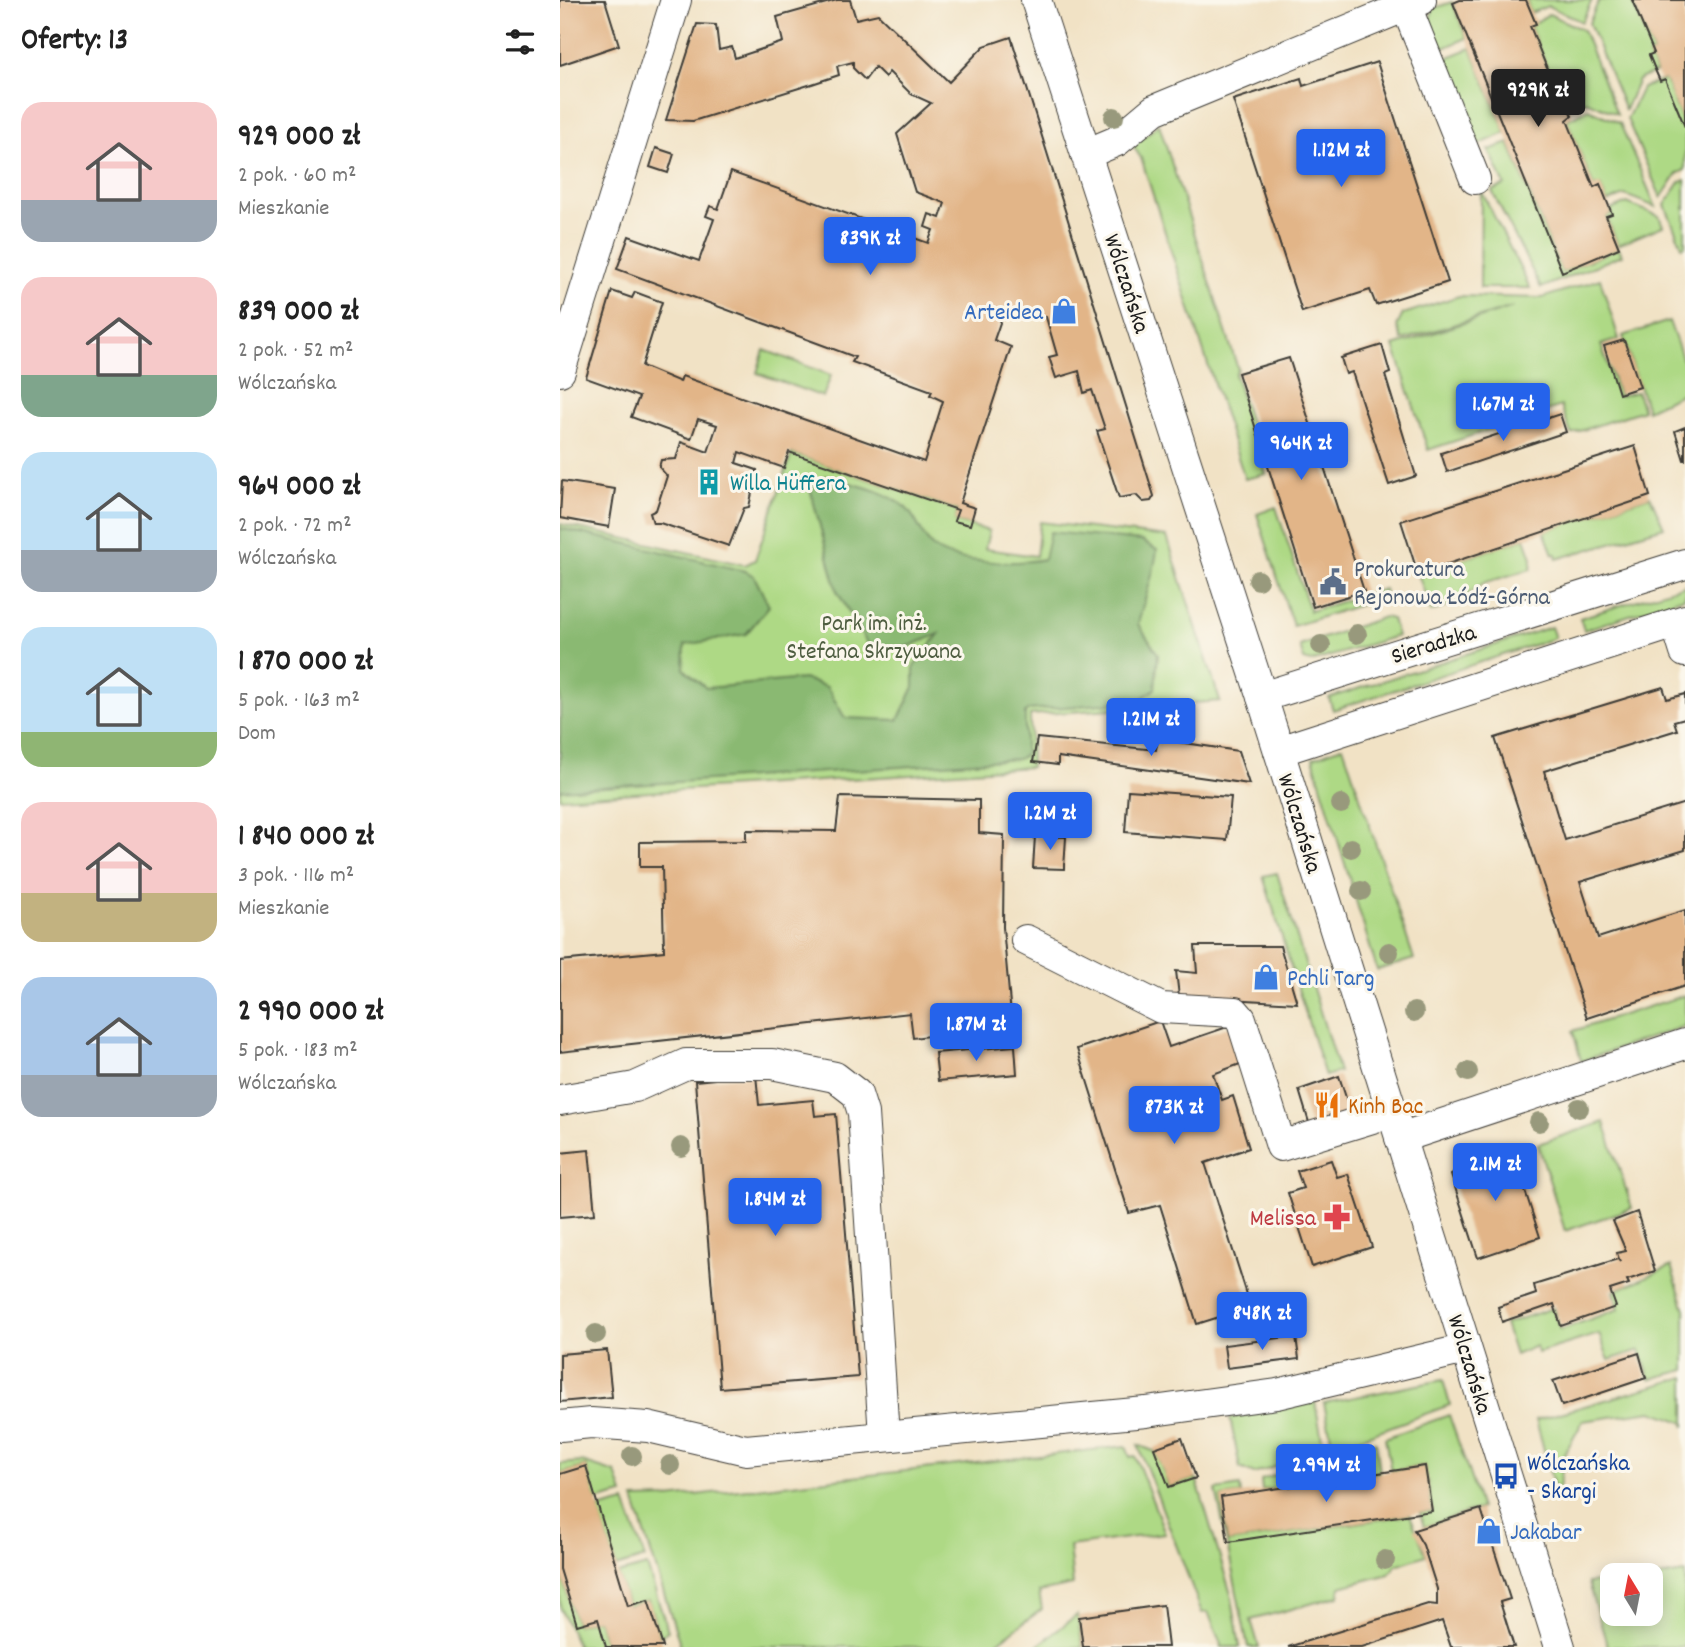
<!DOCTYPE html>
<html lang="pl">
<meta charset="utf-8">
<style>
:root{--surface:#fff;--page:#f6f6f6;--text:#222;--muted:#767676;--accent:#2563eb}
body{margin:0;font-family:Dekko,sans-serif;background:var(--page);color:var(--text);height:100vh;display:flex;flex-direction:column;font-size:26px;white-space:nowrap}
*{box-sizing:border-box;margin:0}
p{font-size:23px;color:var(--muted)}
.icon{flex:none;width:38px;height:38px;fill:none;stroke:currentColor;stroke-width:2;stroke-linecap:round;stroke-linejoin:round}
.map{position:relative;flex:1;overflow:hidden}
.sheet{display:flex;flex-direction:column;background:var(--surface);width:560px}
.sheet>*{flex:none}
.needle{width:46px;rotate:350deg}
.controls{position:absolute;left:1040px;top:1563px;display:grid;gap:14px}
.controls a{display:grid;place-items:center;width:63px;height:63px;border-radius:14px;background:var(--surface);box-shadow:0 4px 18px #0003;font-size:35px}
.price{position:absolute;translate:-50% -60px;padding:0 16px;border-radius:7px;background:var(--accent);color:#fff;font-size:23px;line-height:46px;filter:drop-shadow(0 2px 4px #0008)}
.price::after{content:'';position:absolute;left:50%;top:42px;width:21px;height:16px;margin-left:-10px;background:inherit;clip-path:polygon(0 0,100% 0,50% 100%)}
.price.current{background:#222;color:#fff}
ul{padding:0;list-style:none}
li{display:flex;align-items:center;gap:21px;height:175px;padding:0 21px}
li span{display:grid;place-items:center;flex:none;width:196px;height:140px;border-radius:21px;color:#555}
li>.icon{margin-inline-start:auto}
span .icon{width:84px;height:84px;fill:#fffc;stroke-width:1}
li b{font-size:30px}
h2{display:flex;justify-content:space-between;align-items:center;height:84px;padding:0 21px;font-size:30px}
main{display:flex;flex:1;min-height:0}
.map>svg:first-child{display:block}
</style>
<main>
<section class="sheet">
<h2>Oferty: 13<svg class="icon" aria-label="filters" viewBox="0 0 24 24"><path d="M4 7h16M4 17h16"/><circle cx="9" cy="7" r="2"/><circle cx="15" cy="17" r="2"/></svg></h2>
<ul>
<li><span style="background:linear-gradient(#f6c9c9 70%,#9aa5b1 0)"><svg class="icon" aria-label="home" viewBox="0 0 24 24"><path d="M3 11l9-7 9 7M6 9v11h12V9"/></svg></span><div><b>929 000 zł</b><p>2 pok. · 60 m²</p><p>Mieszkanie</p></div></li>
<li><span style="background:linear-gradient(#f6c9c9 70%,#7fa58c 0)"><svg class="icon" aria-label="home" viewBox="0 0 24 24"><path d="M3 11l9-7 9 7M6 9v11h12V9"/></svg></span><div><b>839 000 zł</b><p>2 pok. · 52 m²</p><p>Wólczańska</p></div></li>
<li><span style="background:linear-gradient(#bfe0f5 70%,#9aa5b1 0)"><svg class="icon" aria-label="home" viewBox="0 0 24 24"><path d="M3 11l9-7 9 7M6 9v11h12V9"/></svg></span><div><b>964 000 zł</b><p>2 pok. · 72 m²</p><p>Wólczańska</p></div></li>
<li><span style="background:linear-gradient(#bfe0f5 75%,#8fb573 0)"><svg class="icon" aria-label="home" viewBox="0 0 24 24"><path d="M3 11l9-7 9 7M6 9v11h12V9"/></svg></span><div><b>1 870 000 zł</b><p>5 pok. · 163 m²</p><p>Dom</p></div></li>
<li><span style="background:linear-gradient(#f6c9c9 65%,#c2b280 0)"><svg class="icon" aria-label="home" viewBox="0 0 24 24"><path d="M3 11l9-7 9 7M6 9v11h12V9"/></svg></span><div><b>1 840 000 zł</b><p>3 pok. · 116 m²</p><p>Mieszkanie</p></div></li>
<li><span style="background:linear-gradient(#a9c7e8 70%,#9aa5b1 0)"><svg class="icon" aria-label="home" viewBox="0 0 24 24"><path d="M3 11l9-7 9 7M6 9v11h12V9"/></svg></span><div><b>2 990 000 zł</b><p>5 pok. · 183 m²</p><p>Wólczańska</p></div></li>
</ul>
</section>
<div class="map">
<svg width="1125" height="1647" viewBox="0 0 1125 1647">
<rect width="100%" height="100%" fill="#fbf7ec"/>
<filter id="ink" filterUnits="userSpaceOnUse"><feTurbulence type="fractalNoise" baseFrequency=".0143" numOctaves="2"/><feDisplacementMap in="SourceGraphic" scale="14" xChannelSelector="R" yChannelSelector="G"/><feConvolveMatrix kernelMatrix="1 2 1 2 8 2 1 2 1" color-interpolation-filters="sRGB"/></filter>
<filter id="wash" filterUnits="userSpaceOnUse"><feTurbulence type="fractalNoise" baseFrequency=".00686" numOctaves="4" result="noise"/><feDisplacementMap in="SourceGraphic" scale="28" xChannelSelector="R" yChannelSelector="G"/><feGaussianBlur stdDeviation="1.57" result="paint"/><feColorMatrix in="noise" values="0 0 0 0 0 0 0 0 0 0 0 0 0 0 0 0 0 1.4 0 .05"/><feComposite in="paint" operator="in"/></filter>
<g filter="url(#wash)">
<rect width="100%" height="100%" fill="#f1e2c5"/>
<g fill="#aed985" stroke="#657a50" stroke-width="2">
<path d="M966 0H1032L1022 22 988 6 971 13Z"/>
<path d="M1039 0H1072L1094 53 1089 55 1096 72 1078 80 1065 110 1029 23Z"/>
<path d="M892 2 907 38 875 52 865 30 874 8Z"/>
<path d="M989 14 1023 30 1057 114 1026 101 1008 108 1002 91 997 93 970 26Z"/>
<path d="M911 48 946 133 913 147 878 61Z"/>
<path d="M1105 79 1125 127V170L1117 174 1101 198 1067 119 1082 88Z"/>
<path d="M1028 109 1060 123 1096 207 1065 195 1047 202 1040 185 1034 187 1007 120Z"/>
<path d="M599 124 678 369 675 375 706 474 685 479 581 158 573 146Z"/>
<path d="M949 143 1002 272 1059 248 1062 255 981 288 932 191 945 185 929 150Z"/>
<path d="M1125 180V246L1122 247 1105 205 1120 182Z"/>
<path d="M921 190 970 288H920Z"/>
<path d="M1067 203 1099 216 1103 226 1058 245 1046 216 1052 214 1050 210Z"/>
<path d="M1040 279 1059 339 1041 345 1059 396 1077 392 1083 410 1011 434 1001 406 868 450 834 346 953 307 842 340 837 326 843 314 899 296 982 298Z"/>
<path d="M1109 321 1125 366V392L1087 410 1063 336Z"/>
<path d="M204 350 271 375 263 397 197 373Z"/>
<path d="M232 453 398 510 395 521 429 531 425 549 476 556 480 522 607 537 660 701 470 715 471 767 0 798V524L185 565 195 560Z"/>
<path d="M1090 496 1104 527 997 559 996 554H993L984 531Z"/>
<path d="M716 507 750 611 824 589 826 597 733 626 697 514Z"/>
<path d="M965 538 972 558 971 569 924 583 894 604 871 612 858 574Z"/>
<path d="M1125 585V597L1024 630 1020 618Z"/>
<path d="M824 617 832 619 837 636 751 662 744 660 740 646Z"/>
<path d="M991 627 995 638 773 710 769 698Z"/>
<path d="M783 746 854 959 817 970 753 758Z"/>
<path d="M717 873 779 1072 765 1076 703 876Z"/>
<path d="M1125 995V1026L1021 1061 1013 1031Z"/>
<path d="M1044 1122 1072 1208 1005 1231 978 1144Z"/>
<path d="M1111 1266 1125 1310V1370L1090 1379 1080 1350 1049 1360 1039 1334 978 1353 976 1346 955 1355 945 1324 993 1308 1000 1330 1059 1309 1054 1291Z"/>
<path d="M1125 1377V1427L1123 1422 1092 1411 1023 1421 1005 1453 997 1499 976 1420Z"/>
<path d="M883 1380 890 1405 773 1448 764 1403Z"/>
<path d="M755 1402 764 1450 694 1474 680 1468 670 1418Z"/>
<path d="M889 1415 921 1508 864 1527 860 1513 872 1511 865 1466 831 1471 825 1438Z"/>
<path d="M816 1442 820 1473 768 1480 766 1458Z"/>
<path d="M578 1445 596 1452 609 1487 636 1478 672 1598 680 1647H662L648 1612 642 1613Z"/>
<path d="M566 1446 570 1457 575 1456 605 1533 509 1546 513 1585 479 1592 482 1609 431 1647H121L74 1499 108 1498Z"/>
<path d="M22 1462 56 1473 63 1494 36 1501 26 1466 0 1474V1464Z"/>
<path d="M751 1464 757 1482 702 1490 701 1480Z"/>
<path d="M680 1486 681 1494 661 1497 668 1542 850 1515 866 1555 836 1565 829 1574 780 1587 779 1596 691 1620 699 1647H688L656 1490Z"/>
<path d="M65 1502 85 1558 56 1567 38 1509Z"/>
<path d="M87 1566 108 1631 100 1637 88 1600 68 1606 58 1574Z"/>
<path d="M0 1569 17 1625 38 1619 46 1647H18L0 1608Z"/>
<path d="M1125 1573V1647H1048L1028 1583 1052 1581V1614H1090V1578Z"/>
<path d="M517 1615 523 1647H476Z"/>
</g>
<path fill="#8ab972" stroke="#536a47" stroke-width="2" d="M265 476C291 484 324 489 345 507 358 518 362 541 377 550 399 564 460 564 484 559L490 532 582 541 597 550C594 576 584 599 578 624L598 654 595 689 578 701 469 710 465 713V755L458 759 0 790V528L185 571 194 576 209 606 186 634 125 645 124 669 146 688 244 679 267 687 285 718 338 720 354 687V666L379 634 347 647 312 652 277 591 250 488Z"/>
<g id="blocks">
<g fill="#e2b588">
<path d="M0 0H45L59 45 0 65Z"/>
<path d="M277 0H290L296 19 318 14 389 82 424 46 451 37 594 496 591 501 583 502 576 495 559 498 537 431 545 429 532 390 524 393 519 371 496 378 489 357 497 355 486 317H442L434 340 451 347 400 503 415 508 410 525 394 521 398 510 229 452 224 468 179 452 176 463 197 470 189 507 184 508 169 546 100 523H93L90 513 96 510 107 476 99 467 101 460 116 459 121 442 148 452 157 425 138 419 131 439 71 417 79 397 26 378 52 291 72 298 75 292 102 302 82 366 120 382 122 376 364 462 383 401 370 395 372 391 292 362 295 357 57 269 69 236 139 261 154 219 146 216 150 206 158 209 171 172 368 243 373 230 365 227 369 214 380 218 385 203 355 192 337 134 371 103 351 94 329 72 325 77 315 67 305 80 293 68V62L277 66 279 75 252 84 133 121 106 120 137 24 156 25 159 50 172 47 175 58 223 42 217 17Z"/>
<path d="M900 0H966L976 24 970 26 997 93 1001 91 1012 116 1007 120 1034 187 1040 184 1052 214 1046 216 1059 248 1002 272 893 3Z"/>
<path d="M1072 0H1125V127L1105 79 1100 81 1096 72 1089 55 1094 53Z"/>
<path d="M817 62 888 282 816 305 810 290 742 312 673 100 741 78 743 86Z"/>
<path d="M96 148 114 154 108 173 90 167Z"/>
<path d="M1064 340 1080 387 1059 394 1044 346Z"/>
<path d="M822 345 830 373 825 375 856 476 829 485 792 372 786 374 781 358Z"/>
<path d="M729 358 804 591 753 607 678 373Z"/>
<path d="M1000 414 1006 432 887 472 881 453Z"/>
<path d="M1125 427V460H1124L1115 431Z"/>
<path d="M1075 446 1090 496 858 574 841 521Z"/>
<path d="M2 481 55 489 49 527 0 518Z"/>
<path d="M1103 687 1107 699 1125 694V718L1114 721 1117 730 984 771 1005 840 1125 803V850L1020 882 1038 938 1125 910V986L1027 1018 935 738Z"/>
<path d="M477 738 596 750 598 739 678 751 689 784 498 757V765L473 762Z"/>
<path d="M568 790 671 797 667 840 565 832Z"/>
<path d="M280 797 419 800V833L444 835 443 927 452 1026 353 1038 350 1013 0 1052V961L104 951 102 867H80V842L186 841V830L276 831Z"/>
<path d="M475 836 506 837 504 869 473 868Z"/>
<path d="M635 946H720L737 1003 619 996 616 971 637 973Z"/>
<path d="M600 1021 609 1047 670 1026 683 1063 653 1074 662 1100 673 1096 689 1148 645 1163 691 1307 637 1324 600 1205 569 1213 517 1049Z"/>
<path d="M455 1046 457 1074 378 1081 375 1053Z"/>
<path d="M196 1075 199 1105 253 1100 255 1116 276 1114 298 1377 160 1388 135 1081Z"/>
<path d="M779 1076 792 1116 751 1129 739 1090Z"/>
<path d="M951 1147 980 1237 918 1258 891 1175 898 1166Z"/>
<path d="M29 1150 35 1214 0 1217V1153Z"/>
<path d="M771 1160 777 1177 788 1174 812 1247 752 1267 728 1193 743 1188 737 1171Z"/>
<path d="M1077 1212 1095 1271 1067 1280 1069 1284 1050 1290 1056 1307 1001 1326 994 1304 942 1322 938 1307 976 1294 974 1285 1058 1259 1060 1262 1057 1253 1066 1251 1053 1221Z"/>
<path d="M736 1336 739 1359 667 1368 664 1345Z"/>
<path d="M47 1350 52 1397 0 1402V1354Z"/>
<path d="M1079 1353 1086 1378 1002 1406 993 1381Z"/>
<path d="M622 1438 636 1478 609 1487 594 1448Z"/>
<path d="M26 1466 68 1606 88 1600 103 1647H46L38 1619 17 1625 0 1569V1474Z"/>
<path d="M865 1466 872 1511 668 1542 661 1497Z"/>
<path d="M921 1509 950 1599 940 1602 954 1647H891L882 1621 802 1647H728L868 1604 877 1605V1589L863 1545 854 1530Z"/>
<path d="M603 1605 608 1647H523L519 1617Z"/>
</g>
</g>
</g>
<g filter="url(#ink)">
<use href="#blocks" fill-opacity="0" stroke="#3c3a35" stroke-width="2"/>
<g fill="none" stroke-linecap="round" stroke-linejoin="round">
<g stroke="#3c3a35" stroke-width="32">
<g id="minor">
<path d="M476 0 702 697 1000 1647"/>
<path d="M846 6 915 179"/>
<path d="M526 154 557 141 594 110 861 0"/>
<path d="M0 371 116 0"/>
<path d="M1116 623 1125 652"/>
<path d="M702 697 1125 564"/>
<path d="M719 751 1125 620"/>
<path d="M466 940 601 1008 675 1012 681 1019 721 1146 832 1112"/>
<path d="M0 1100 75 1087 126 1064H212L275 1077 297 1094 303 1113 324 1436"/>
<path d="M840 1138 1125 1044"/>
<path d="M0 1426 31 1423 88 1427 186 1450 586 1412 717 1394 906 1349"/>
</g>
</g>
<use href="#minor" stroke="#fff" stroke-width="30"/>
</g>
<g fill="#98997c">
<circle cx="554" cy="117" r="10"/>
<circle cx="698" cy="580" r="10"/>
<circle cx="797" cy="634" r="10"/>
<circle cx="761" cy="645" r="10"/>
<circle cx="781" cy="804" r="10"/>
<circle cx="791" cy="848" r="10"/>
<circle cx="801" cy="891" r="10"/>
<circle cx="829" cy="952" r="10"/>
<circle cx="854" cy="1012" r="10"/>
<circle cx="908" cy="1072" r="10"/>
<circle cx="1019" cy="1108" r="10"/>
<circle cx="979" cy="1122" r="10"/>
<circle cx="121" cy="1147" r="10"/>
<circle cx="36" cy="1334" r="10"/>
<circle cx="72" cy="1456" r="10"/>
<circle cx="110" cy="1465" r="10"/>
<circle cx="825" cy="1560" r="10"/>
</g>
</g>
<defs>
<g id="shop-bare" transform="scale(2.1)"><path d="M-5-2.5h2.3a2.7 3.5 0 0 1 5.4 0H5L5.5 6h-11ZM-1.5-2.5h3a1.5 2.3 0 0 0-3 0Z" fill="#3f7fe0" stroke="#fbf7ec" stroke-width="2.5" paint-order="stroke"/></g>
<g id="building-bare" transform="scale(2.1)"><path d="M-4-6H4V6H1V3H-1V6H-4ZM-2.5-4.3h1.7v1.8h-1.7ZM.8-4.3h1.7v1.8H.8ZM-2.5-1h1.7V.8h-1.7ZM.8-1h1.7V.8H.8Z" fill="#0f9aa8" stroke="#fbf7ec" stroke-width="2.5" paint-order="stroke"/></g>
<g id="civic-bare" transform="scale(2.1)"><path d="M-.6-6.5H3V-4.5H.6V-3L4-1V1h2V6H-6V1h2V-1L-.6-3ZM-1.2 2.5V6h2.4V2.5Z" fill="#5c6f8a" stroke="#fbf7ec" stroke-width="2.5" paint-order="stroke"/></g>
<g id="restaurant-bare" transform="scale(2.1)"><path d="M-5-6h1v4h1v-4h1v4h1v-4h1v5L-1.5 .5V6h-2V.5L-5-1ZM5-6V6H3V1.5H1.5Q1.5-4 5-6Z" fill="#e8710a" stroke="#fbf7ec" stroke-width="2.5" paint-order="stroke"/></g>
<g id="pharmacy-bare" transform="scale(2.1)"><path d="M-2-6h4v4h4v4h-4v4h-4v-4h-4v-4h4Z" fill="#e0444e" stroke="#fbf7ec" stroke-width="2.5" paint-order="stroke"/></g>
<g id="bus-bare" transform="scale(2.1)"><path d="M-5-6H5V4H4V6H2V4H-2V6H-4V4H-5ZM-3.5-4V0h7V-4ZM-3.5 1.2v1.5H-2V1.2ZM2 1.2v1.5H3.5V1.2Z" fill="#1a4fb4" stroke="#fbf7ec" stroke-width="2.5" paint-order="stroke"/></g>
</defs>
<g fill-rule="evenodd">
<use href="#shop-bare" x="504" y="311"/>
<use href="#building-bare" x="149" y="482"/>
<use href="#civic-bare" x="773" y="582"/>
<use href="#shop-bare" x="706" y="977"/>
<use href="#restaurant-bare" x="767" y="1105"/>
<use href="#pharmacy-bare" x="777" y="1217"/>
<use href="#bus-bare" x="946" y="1476"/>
<use href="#shop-bare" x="929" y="1531"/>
</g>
<g text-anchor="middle" stroke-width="6" stroke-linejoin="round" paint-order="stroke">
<g font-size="24" fill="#1c1c1c" stroke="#fbf7ec">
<text transform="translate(568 283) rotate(72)" y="8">Wólczańska</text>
<text transform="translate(873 643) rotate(-17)" y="8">Sieradzka</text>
<text transform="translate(741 823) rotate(73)" y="8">Wólczańska</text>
<text transform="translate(911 1364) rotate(73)" y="8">Wólczańska</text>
</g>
<g font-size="24" fill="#366cbe" stroke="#fbf7ec" text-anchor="start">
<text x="483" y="319" text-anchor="end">Arteidea</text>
<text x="727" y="985">Pchli Targ</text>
<text x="950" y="1539">Jakabar</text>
</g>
<g font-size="24" fill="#0d838f" stroke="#fbf7ec" text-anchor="start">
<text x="170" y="490">Willa Hüffera</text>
</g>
<g font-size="24" fill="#4e5e75" stroke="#fbf7ec" text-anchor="start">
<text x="794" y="576">Prokuratura<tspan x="794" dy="28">Rejonowa Łódź-Górna</tspan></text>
</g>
<g font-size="24" fill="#4f5e41" stroke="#fbf7ec">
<text x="314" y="630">Park im. inż.<tspan x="314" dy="28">Stefana Skrzywana</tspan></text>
</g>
<g font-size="24" fill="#c56008" stroke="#fbf7ec" text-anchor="start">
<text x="788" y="1113">Kinh Bac</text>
</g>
<g font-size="24" fill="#be3a42" stroke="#fbf7ec" text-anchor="end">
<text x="756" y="1225">Melissa</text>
</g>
<g font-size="24" fill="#164399" stroke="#fbf7ec" text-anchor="start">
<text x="967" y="1470">Wólczańska<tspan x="967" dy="28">- Skargi</tspan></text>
</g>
</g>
</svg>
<div class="controls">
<a><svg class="needle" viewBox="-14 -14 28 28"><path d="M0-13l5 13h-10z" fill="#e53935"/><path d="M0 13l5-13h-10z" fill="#767676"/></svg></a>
</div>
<b class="price current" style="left:978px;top:129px">929K zł</b>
<b class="price" style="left:781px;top:189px">1.12M zł</b>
<b class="price" style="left:310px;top:277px">839K zł</b>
<b class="price" style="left:943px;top:443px">1.67M zł</b>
<b class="price" style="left:741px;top:482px">964K zł</b>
<b class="price" style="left:591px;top:758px">1.21M zł</b>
<b class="price" style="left:490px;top:852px">1.2M zł</b>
<b class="price" style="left:416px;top:1063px">1.87M zł</b>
<b class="price" style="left:614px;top:1146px">873K zł</b>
<b class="price" style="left:935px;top:1203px">2.1M zł</b>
<b class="price" style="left:215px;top:1238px">1.84M zł</b>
<b class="price" style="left:702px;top:1352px">848K zł</b>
<b class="price" style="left:766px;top:1504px">2.99M zł</b>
</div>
</main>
